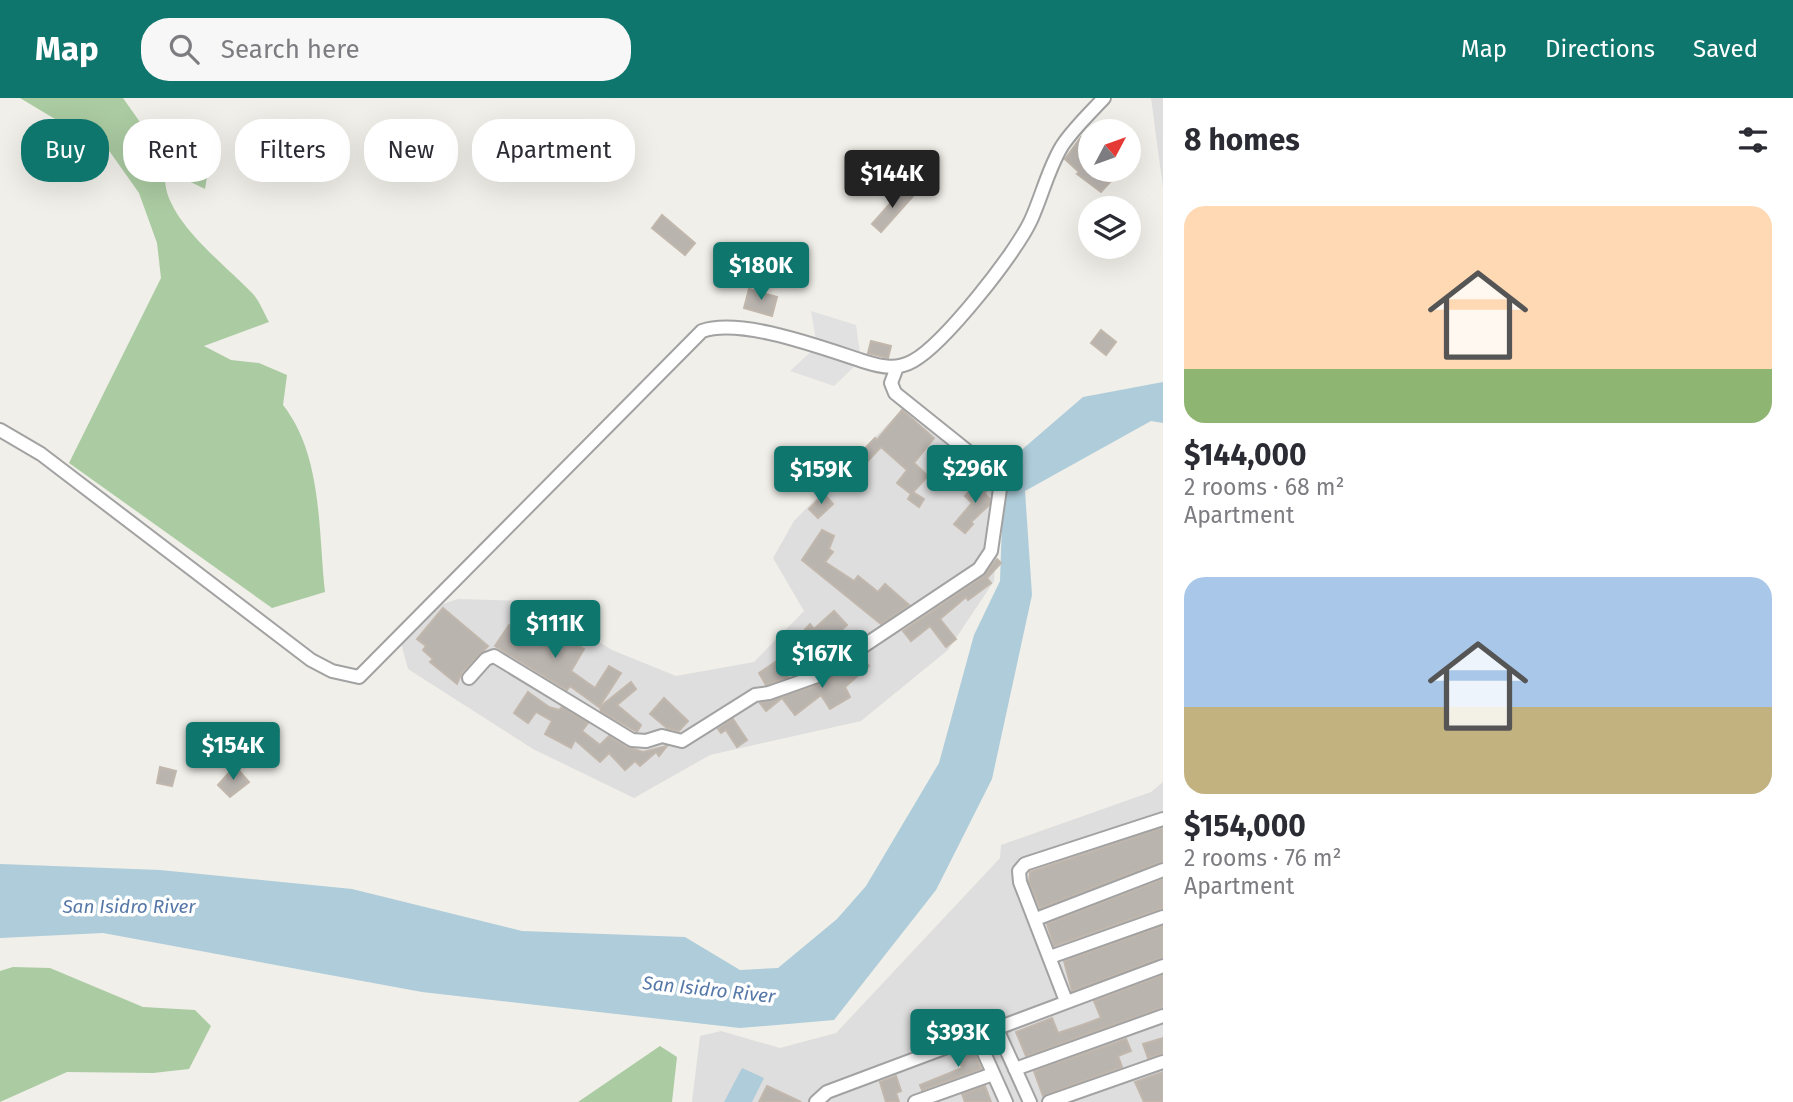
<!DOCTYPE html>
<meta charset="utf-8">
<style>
:root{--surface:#fff;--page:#f7f7f7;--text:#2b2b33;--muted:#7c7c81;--accent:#0f766e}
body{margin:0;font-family:"Fira Sans",sans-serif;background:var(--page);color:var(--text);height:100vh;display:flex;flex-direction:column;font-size:26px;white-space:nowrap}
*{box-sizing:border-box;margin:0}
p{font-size:23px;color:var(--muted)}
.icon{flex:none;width:38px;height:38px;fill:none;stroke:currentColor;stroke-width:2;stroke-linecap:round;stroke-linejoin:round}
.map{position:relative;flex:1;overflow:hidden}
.panel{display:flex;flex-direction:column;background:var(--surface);width:630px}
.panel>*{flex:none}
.top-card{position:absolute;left:21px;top:21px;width:665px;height:63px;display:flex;gap:14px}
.needle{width:46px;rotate:49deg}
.fabs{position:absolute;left:1078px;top:21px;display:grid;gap:14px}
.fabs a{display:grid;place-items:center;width:63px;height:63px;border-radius:50%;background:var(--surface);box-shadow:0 7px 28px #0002;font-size:35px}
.price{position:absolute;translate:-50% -60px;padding:0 16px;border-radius:7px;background:var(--accent);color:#fff;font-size:23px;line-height:46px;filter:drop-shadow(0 2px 4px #0008)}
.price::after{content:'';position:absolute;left:50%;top:42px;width:21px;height:16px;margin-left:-10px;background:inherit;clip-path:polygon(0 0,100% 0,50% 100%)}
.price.active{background:#222;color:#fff}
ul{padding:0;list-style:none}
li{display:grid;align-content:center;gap:14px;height:371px;padding:0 21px}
li span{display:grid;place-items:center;height:217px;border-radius:21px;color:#555}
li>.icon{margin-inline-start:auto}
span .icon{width:126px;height:126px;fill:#fffc;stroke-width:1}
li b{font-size:30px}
h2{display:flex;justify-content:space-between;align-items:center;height:84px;padding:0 21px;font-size:30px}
.chip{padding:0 24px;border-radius:28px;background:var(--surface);box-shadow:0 7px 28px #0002;font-size:24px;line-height:63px}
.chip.active{background:var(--accent);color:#fff}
header{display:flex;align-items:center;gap:42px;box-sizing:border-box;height:98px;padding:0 35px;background:var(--accent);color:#fff}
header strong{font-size:33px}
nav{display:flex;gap:38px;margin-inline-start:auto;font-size:24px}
.search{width:490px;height:63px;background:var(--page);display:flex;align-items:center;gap:18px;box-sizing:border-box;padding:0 24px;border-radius:28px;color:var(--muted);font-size:26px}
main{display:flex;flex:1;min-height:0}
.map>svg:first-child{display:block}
</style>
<header>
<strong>Map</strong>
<div class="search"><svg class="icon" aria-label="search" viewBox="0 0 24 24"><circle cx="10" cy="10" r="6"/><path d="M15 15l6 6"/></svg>Search here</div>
<nav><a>Map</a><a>Directions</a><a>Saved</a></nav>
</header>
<main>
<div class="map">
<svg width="1163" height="1004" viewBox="0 0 1163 1004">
<rect width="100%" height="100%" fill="#f0efe9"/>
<g fill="#dfdede">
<path d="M1151 0H1163V90Z"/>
<path d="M913 300 1002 373 994 483 948 552 861 623 710 657 634 700 533 651 408 571 401 545 418 514 458 501 532 503 612 552 676 578 754 564 804 513 773 460 794 423Z"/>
<path d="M1163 684V1004H692L700 938 721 933 780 950 836 935 1000 760 1001 747 1151 694Z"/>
</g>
<g fill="#abcba2">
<path d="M20 0H123L154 44 186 24 211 54 205 91 166 72C156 116 225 166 253 196 260 204 264 215 269 224L204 248 231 262 259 265 287 277 283 307C323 358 318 433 325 494L272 510 69 365 161 180 157 145 139 95 110 54Z"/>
<path d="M13 869 50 870 143 909 195 912 211 928 189 971 153 975 67 974 0 1004V873Z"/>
<path d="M660 948 677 959 672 1004H578Z"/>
</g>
<path fill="#e1e1e1" d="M811 213 856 227 861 262 834 288 790 273 817 248Z"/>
<g fill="#aeccd9">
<path d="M1163 284V325L1151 323 1025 393 1032 497 992 681 936 792 834 922 740 930 422 894 103 835 0 840V766L160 772 352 791 522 833 685 839 740 872 778 870 837 821 866 788 939 665 974 537 1000 483 1004 367 1083 299Z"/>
<path d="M742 970 764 980 752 1004H724Z"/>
</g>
<g fill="#bab4af" stroke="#c1b7ac" stroke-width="2">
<path d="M1081 39 1090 48V72H1121L1101 94 1077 76 1079 74 1065 61Z"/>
<path d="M904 90 913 98 881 134 872 126Z"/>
<path d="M662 117 695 145 685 157 652 130Z"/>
<path d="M749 191 777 199 772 218 744 210Z"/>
<path d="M1101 232 1116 244 1106 257 1091 245Z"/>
<path d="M871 243 891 248 888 260 868 255Z"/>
<path d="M902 312 934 340 914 365 928 378 913 394 924 401 919 409 908 401 911 396 897 385 907 372 881 349 862 369 854 362 875 340 877 342Z"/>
<path d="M984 378 992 386 984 395 990 401 989 407 971 424 973 426 965 435 954 426 972 405 965 398Z"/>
<path d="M824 396 833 406 818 420 809 411Z"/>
<path d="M822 432 834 438 829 451 833 454 825 464 854 483 858 478 878 494 885 486 909 507 881 526 802 462Z"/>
<path d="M997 461 1001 465 987 480 991 485 968 502 966 499 940 521 956 541 946 549 930 528 911 543 903 533 984 478Z"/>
<path d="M443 510 488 548 462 574 457 586 430 564 433 561 423 552 426 548 417 541Z"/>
<path d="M834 513 847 527 834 539 839 545 826 557 801 536 810 526 814 531Z"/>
<path d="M552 525 564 533 561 537 584 551 571 573 595 590 609 568 621 575 599 609 570 588 567 592 495 548 509 527 522 535 528 527 545 536Z"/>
<path d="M862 560 869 568 845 589 850 599 830 611 821 597 795 617 782 600 766 613 760 605 823 585Z"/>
<path d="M777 563 788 579 766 587 759 575Z"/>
<path d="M631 584 636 591 617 607 641 627 637 634 601 613 600 609Z"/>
<path d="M528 594 549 609 559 612 562 609 588 625 582 633 600 647 609 638 627 649 643 654 667 648 659 658 656 654 640 668 635 663 625 672 609 655 600 664 575 642 571 650 545 636 552 623 536 614 528 625 514 615Z"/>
<path d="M664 600 688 623 679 633 667 630 650 616Z"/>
<path d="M733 621 747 642 737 649 726 632 721 635 718 631Z"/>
<path d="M235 668 249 684 230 699 218 687Z"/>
<path d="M160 669 176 673 172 688 157 685Z"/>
<path d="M1163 730V763L1040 810 1029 784 1030 774Z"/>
<path d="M1163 781V810L1054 848 1047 826Z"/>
<path d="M1163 828V859L1072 893 1064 863Z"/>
<path d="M1163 877V909L1026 958 1016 934 1052 920 1058 935 1082 927 1101 920 1094 903Z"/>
<path d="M1163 940V955L1148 960 1143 946Z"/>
<path d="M1126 941 1131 953 1118 958 1122 969 1043 998 1034 973Z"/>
<path d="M972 950 981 971 922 992 920 987 962 970 957 956Z"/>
<path d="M1163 974V1004H1144L1135 984Z"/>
<path d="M896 978 901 993 896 995 899 1004H886L880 984Z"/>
<path d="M767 988 801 1004H759Z"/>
<path d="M985 988 991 1004H965L962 996Z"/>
</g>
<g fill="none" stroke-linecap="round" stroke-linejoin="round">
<g stroke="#a2a2a2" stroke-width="16">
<g id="street">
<path d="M0 332 41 356 311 562 332 573 359 579 702 233C742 219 825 251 866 264 882 269 897 272 913 263 944 246 1016 155 1031 122 1042 98 1048 71 1062 48 1073 31 1090 15 1104 0"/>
<path d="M469 580 486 561 494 558 632 642 646 643 662 638 682 643 755 597 769 595 820 577 979 471 991 453 1001 384 996 376 895 295 891 285 897 269"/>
<path d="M1036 821 1163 772"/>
<path d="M1050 859 1163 819"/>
<path d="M1066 903 1020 784 1019 773 1025 766 1163 721"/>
<path d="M996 929 1030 1004"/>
<path d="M976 937 1006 1004"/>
<path d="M1015 971 1163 918"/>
<path d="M816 1004 827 994 1163 868"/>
<path d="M915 1004 993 976"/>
<path d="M1049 1004 1163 964"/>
</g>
</g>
<use href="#street" stroke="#fff" stroke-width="12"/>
</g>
<g text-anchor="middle" stroke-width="7" stroke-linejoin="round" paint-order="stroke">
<g font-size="19" font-style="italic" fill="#5678a8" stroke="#fff">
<text x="129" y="815">San Isidro River</text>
<text transform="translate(709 891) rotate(6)" y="7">San Isidro River</text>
</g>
</g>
</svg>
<div class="fabs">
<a><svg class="needle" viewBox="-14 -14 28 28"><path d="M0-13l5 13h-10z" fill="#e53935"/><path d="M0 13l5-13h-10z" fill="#7c7c81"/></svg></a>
<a><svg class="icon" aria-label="layers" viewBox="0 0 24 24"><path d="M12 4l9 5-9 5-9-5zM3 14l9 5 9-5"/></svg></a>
</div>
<b class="price active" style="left:892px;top:112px">$144K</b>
<b class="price" style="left:761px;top:204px">$180K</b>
<b class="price" style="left:975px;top:407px">$296K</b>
<b class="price" style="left:821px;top:408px">$159K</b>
<b class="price" style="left:555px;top:562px">$111K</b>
<b class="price" style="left:822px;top:592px">$167K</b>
<b class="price" style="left:233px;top:684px">$154K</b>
<b class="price" style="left:958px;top:971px">$393K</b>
<div class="top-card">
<a class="chip active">Buy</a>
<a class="chip">Rent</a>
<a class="chip">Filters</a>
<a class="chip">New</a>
<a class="chip">Apartment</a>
</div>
</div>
<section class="panel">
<h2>8 homes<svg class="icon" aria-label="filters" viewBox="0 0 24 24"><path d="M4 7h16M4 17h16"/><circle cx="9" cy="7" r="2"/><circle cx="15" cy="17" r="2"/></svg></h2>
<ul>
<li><span style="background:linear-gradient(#ffd9b3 75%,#8fb573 0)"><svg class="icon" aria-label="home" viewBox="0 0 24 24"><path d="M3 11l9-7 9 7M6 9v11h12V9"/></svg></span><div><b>$144,000</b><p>2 rooms · 68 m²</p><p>Apartment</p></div></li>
<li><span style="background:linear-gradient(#a9c7e8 60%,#c2b280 0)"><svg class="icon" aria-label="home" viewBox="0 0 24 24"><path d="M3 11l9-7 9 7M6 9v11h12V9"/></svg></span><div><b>$154,000</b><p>2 rooms · 76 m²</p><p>Apartment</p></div></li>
</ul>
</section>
</main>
